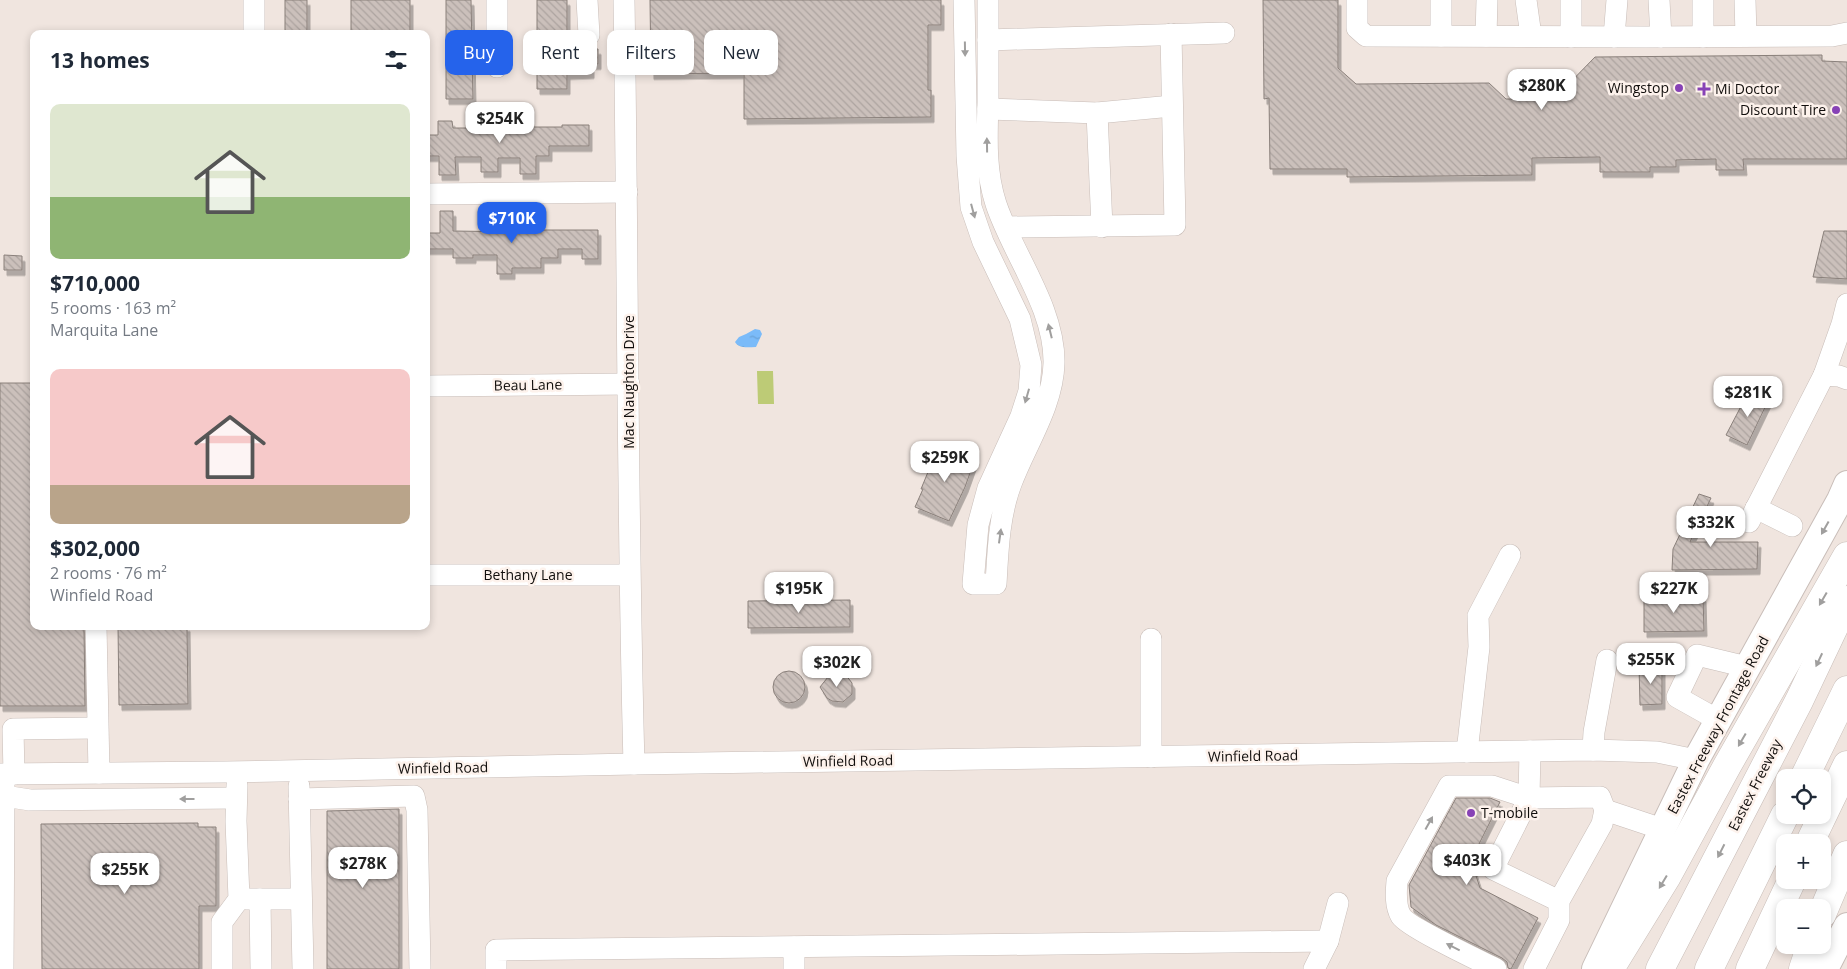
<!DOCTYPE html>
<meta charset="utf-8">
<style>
:root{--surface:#fff;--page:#f6f6f7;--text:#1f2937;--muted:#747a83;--accent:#2563eb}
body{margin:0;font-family:"Open Sans",sans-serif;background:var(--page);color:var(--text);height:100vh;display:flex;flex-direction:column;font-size:19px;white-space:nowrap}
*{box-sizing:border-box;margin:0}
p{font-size:16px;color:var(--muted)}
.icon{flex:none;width:28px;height:28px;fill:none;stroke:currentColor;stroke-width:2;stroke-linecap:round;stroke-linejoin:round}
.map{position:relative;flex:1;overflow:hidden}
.panel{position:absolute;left:30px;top:30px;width:400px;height:600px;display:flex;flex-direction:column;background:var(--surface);border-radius:10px;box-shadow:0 2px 8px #0003}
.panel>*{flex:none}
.hud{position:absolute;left:445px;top:30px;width:475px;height:45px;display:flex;gap:10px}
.fabs{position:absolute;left:1776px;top:769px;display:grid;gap:10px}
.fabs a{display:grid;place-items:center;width:55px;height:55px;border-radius:10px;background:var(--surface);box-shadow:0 2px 8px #0003;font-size:25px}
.price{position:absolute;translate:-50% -42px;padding:0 11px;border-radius:10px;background:#fff;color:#222;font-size:16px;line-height:32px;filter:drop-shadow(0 1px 2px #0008)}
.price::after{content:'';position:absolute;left:50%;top:30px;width:15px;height:11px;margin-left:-8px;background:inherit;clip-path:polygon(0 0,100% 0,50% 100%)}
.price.current{background:var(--accent);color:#fff}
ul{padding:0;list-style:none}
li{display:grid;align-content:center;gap:10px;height:265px;padding:0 20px}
li span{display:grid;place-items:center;height:155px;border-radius:10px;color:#555}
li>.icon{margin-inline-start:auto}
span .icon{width:90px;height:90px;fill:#fffc;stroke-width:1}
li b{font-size:21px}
h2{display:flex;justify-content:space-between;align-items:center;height:60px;padding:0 20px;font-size:21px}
.chip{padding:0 18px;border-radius:10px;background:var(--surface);box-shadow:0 2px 8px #0003;font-size:18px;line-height:45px}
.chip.current{background:var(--accent);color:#fff}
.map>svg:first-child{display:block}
</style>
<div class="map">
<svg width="1847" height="969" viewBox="0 0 1847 969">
<defs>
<pattern id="water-ripples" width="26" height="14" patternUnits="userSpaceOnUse" patternTransform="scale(1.25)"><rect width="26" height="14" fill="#7bbbf9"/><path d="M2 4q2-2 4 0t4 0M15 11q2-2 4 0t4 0" fill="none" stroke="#69a0d4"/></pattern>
<pattern id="building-back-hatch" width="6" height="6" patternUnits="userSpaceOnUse" patternTransform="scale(1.25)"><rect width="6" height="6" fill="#cbc0bb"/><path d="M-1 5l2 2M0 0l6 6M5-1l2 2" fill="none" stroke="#ada4a0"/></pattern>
<filter id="shadow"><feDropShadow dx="3" dy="5.5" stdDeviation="0" flood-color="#0004"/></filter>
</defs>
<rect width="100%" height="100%" fill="#f0e5df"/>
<path fill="#bdcb76" d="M757 371H773L774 404H758Z"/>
<path fill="url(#water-ripples)" d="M755 329 760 330 762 334 756 347C748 347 739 349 735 342L739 337 746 334Z"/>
<g fill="url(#building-back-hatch)" stroke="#8a807b" filter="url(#shadow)">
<rect x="285" y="0" width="22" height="34"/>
<rect x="351" y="0" width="59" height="34"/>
<path d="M446 0H471L473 99H446Z"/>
<path d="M537 0H567V43H580L584 46 591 47V49H598V64H591V73L567 74V89H537Z"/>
<path d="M650 0H941V25H928V90H931V117L744 119V73L651 74Z"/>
<path d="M1263 0H1338V68L1356 84 1489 83 1506 99H1554L1595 57 1822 55V61L1847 62V159H1743L1744 170H1716V159L1676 160V167H1650V172H1600V157L1532 158V175L1347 177V169H1270L1269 98 1264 99Z"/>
<path d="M438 121H452L453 128H481V122H499V127H562V125H589V146H549V156H536V174H520V158H498V172H481V157H455L456 175H439V156H426V135H438Z"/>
<path d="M440 211H453V231L522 232V230H598V259H582V249H558V258H541V268H512V274H497V255H473V258H453V249H426V233H440Z"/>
<path d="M1824 231H1847V279L1813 277Z"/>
<path d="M4 255 22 256V270H4Z"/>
<path d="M0 383H34V626H84L85 706H0Z"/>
<path d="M1749 391 1769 399 1747 445 1726 435Z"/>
<path d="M941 444 975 459 965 487 949 521 915 507 923 489H921L935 455 937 456Z"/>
<path d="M1699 494 1711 498 1690 542H1758L1757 569 1672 570 1673 549Z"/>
<path d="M1703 596 1704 631 1644 632V597Z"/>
<path d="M850 600V627L748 628V601Z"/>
<path d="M118 626H187L188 704 119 705Z"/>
<path d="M1662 665V704L1640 705 1639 666Z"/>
<circle cx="789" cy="687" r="16"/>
<path d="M833 673 845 674 852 683V694L843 702 832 701 827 698 820 687 828 677Z"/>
<path d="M1456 798H1490L1500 802 1471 860 1480 888 1538 918 1511 969 1508 968 1507 962 1502 958 1436 925 1411 907 1409 885Z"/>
<path d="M399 809V969H327V811Z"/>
<path d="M198 823V827H216V906H199V969H42L41 824Z"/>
</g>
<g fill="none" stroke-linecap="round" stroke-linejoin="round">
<g stroke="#c8bdb8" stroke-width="22">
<g id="minor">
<path d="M254 0V34"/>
<path d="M497 0V67"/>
<path d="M587 0 589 35"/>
<path d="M624 0C628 255 627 510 634 764"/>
<path d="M964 0 967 156 971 207 983 242 1020 319 1031 365 1029 391 1021 416 988 488 978 525 973 584H996C998 550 999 516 1011 484 1026 444 1053 406 1054 363 1055 308 1013 255 996 204 985 171 987 136 988 102 988 68 988 34 988 0"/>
<path d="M1357 0V28L1366 36 1646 37 1832 36 1847 33"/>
<path d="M1441 0V36"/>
<path d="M1526 0 1531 36"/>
<path d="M1571 0V37"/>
<path d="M1659 0 1661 37"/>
<path d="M1703 0V37"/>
<path d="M1745 0 1746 36"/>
<path d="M1486 36 1487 0"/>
<path d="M1614 37 1617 0"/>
<path d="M988 40 1224 33"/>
<path d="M988 109 1097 113 1172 106"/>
<path d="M1097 113 1102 227"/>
<path d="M426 194 627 192"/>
<path d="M1006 227 1175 225 1171 34"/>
<path d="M1824 375 1842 324 1847 304"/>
<path d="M426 386 629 384"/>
<path d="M1756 508 1792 526"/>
<path d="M1749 522 1824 375 1839 376 1847 379"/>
<path d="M426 575H629"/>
<path d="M96 626 99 773"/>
<path d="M1151 639V757"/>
<path d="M1718 720 1677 697 1697 655 1747 667"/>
<path d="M1593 750 1594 732 1607 660"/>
<path d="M1467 752 1479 647 1478 616 1510 555"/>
<path d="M0 774 226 772 634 764 1593 750 1657 752 1696 760"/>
<path d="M14 774 13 729 97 728"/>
<path d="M299 786 303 969"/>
<path d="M4 796 30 800 236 798"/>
<path d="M299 799 414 796 417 810 420 969"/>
<path d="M1605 810 1662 829"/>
<path d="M246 899H301"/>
<path d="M260 899 261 969"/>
<path d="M1328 941 1338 903"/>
<path d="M3 969 4 782"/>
<path d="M222 969V922L239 899 236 821 237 785"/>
<path d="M496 969V950L1328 941 1314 969"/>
<path d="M794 969V947"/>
<path d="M1496 969C1480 961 1408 927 1401 916 1395 906 1396 892 1397 881L1449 786H1492L1529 798 1530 751"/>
<path d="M1534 969 1559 920V901L1602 824 1605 810 1600 797 1529 798 1493 869 1559 901"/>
</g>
</g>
<g stroke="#c8bdb8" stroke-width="28">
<g id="major">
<path d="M1595 969 1696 760 1840 500 1847 484"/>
<path d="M1825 969 1847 926"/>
</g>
</g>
<g stroke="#c8bdb8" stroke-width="29">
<g id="highway">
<path d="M1804 778 1847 690"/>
<path d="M1810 842 1847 765"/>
<path d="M1822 914 1847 855"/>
<path d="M1610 969 1666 878 1727 766 1847 556"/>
<path d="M1660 969 1799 701 1847 600"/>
<path d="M1709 969 1785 815"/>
<path d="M1750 969 1792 880"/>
<path d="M1803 969 1811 945"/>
</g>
</g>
<use href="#minor" stroke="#fff" stroke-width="21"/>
<use href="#major" stroke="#fff" stroke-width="26"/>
<use href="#highway" stroke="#fff" stroke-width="28"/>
</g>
<defs><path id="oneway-solid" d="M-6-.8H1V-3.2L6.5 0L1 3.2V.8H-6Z" transform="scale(1.25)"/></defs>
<g fill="#a09f9e">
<use href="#oneway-solid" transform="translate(965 49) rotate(89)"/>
<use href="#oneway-solid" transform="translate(987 145) rotate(-91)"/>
<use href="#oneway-solid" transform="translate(973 211) rotate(75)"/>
<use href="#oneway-solid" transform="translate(1050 331) rotate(-104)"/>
<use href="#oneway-solid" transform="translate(1027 396) rotate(106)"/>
<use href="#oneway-solid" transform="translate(1825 528) rotate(119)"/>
<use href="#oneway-solid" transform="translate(1000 536) rotate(-82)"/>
<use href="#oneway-solid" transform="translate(1823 599) rotate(120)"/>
<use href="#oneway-solid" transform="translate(1819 660) rotate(115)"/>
<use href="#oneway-solid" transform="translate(1742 740) rotate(120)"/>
<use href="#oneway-solid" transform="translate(187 799) rotate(180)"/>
<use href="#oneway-solid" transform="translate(1429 823) rotate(-61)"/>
<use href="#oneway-solid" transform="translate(1721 851) rotate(117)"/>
<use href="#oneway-solid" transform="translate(1663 882) rotate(121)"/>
<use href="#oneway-solid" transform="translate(1453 947) rotate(-153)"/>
</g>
<g fill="#8742b6" stroke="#fdf2ec" stroke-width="2">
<circle cx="1679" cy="88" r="5"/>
<path d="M1701.5 81.5h5v5h5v5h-5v5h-5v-5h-5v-5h5z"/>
<circle cx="1836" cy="110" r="5"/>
<circle cx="1471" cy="813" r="5"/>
</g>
<g text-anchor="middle" stroke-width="5" stroke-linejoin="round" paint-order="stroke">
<g font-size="14" fill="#110e0c" stroke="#fdf2ec" text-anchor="end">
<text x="1669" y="93">Wingstop</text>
<text x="1715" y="94" text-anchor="start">Mi Doctor</text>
<text x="1826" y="115">Discount Tire</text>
<text x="1481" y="818" text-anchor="start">T-mobile</text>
</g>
<g font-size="14" fill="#110e0c" stroke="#fdf2ec">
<text transform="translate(629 382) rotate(-90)" y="5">Mac Naughton Drive</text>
<text transform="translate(528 385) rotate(-1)" y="5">Beau Lane</text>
<text x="528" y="580">Bethany Lane</text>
<text transform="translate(1718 725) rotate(-62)" y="5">Eastex Freeway Frontage Road</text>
<text transform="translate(1253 756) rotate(-1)" y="5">Winfield Road</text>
<text transform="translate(848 761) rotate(-1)" y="5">Winfield Road</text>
<text transform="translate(443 768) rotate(-1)" y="5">Winfield Road</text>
<text transform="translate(1755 785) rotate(-63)" y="5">Eastex Freeway</text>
</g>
</g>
</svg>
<div class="fabs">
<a><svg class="icon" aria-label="locate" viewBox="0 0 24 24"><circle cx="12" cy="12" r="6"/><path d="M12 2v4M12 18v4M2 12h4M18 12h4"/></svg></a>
<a>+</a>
<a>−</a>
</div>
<b class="price" style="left:1542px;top:111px">$280K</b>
<b class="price" style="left:500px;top:144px">$254K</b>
<b class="price current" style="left:512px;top:244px">$710K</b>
<b class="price" style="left:1748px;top:418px">$281K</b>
<b class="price" style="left:945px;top:483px">$259K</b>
<b class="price" style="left:1711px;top:548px">$332K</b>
<b class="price" style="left:799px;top:614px">$195K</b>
<b class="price" style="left:1674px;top:614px">$227K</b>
<b class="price" style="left:1651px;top:685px">$255K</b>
<b class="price" style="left:837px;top:688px">$302K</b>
<b class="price" style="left:1467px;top:886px">$403K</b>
<b class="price" style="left:363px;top:889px">$278K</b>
<b class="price" style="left:125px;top:895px">$255K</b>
<div class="hud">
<a class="chip current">Buy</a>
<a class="chip">Rent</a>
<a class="chip">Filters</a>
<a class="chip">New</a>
</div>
<section class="panel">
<h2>13 homes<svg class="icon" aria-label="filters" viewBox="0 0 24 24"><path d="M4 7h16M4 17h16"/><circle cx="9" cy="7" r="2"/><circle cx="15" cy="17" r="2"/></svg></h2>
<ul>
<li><span style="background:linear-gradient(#dfe7d0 60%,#8fb573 0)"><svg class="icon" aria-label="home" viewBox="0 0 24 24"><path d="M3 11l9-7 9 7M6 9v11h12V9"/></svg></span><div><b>$710,000</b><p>5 rooms · 163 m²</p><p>Marquita Lane</p></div></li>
<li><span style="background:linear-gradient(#f6c9c9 75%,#b9a48a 0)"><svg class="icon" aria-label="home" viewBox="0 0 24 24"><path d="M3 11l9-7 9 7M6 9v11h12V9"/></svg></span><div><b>$302,000</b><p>2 rooms · 76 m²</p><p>Winfield Road</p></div></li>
</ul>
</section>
</div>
